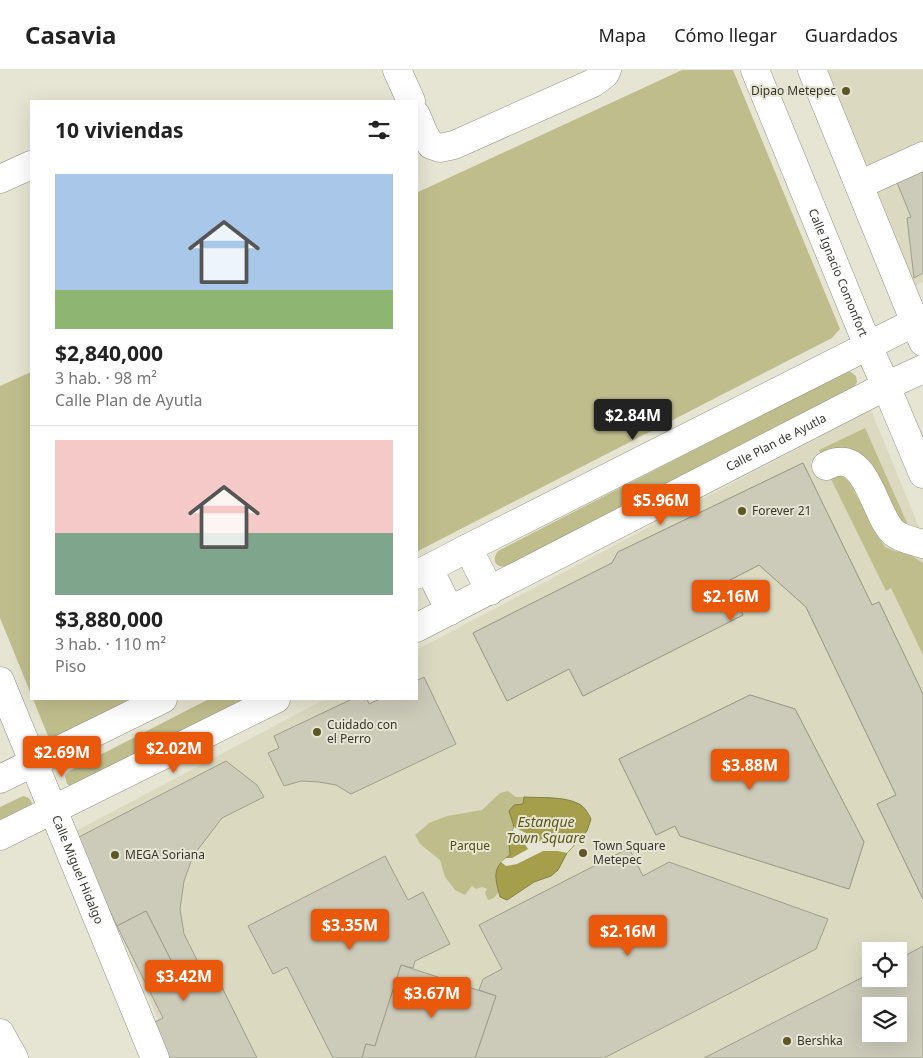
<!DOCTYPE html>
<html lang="es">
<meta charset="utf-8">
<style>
:root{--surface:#fff;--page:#f2f2f2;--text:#222;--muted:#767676;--line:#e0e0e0;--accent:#ea580c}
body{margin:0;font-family:"Noto Sans",sans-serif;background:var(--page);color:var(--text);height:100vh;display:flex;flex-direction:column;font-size:19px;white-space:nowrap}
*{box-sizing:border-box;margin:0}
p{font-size:16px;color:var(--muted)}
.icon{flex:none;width:28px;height:28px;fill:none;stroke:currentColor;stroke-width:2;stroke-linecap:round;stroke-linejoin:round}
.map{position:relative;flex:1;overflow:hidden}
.sheet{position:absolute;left:30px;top:30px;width:388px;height:600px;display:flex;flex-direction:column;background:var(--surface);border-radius:0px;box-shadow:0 5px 20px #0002}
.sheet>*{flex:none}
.controls{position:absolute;left:862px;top:872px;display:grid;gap:10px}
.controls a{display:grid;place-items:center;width:45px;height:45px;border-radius:0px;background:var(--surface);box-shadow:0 5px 20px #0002;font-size:25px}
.price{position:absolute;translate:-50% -42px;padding:0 11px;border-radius:5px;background:var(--accent);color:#fff;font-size:16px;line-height:32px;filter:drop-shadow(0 1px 2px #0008)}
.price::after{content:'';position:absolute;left:50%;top:30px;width:15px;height:11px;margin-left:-8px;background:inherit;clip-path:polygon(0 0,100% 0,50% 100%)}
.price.selected{background:#222;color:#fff}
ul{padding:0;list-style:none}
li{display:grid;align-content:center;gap:10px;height:265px;padding:0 25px}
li+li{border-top:1px solid var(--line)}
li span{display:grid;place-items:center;height:155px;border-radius:0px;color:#555}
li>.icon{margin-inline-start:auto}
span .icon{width:90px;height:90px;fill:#fffc;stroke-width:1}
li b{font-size:21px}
h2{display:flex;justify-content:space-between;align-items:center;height:60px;padding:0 25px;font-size:21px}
header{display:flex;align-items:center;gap:30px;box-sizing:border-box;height:70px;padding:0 25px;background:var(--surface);border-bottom:1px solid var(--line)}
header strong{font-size:24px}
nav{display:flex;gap:28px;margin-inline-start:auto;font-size:18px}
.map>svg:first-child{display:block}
</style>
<header>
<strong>Casavia</strong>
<nav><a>Mapa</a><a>Cómo llegar</a><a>Guardados</a></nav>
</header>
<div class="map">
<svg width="923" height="988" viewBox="0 0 923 988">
<rect width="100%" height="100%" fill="#e6e5d3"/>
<g fill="#dbdac1" fill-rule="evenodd">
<path d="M825 0H923V212L915 216Z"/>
<path d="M871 340 923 467V988H175L76 761 325 629H416V580ZM871 881H899V909H871ZM871 936H899V964H871Z"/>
</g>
<g fill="#c0bd8d">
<path d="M682 0H733L840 259 832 268 416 482V123Z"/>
<path d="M31 302V624L0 548V316Z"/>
<path d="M845 302H851L856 306 857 312 854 317 507 496C496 499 491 490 498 481Z"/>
<path d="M865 358 908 455 904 454 822 387 819 380Z"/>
<path d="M829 405 843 406 850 413 879 468 885 477 895 481 909 484 923 493V585L891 518 886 521Z"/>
<path d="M33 629H130L55 667 48 666Z"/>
<path d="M209 629H248L72 717 67 714 65 706 69 701Z"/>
<path d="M508 721 516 727H524L523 734 511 749 514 757 509 773 510 785 496 809 499 822 494 828 488 830 485 823 487 819 482 817 476 819 472 816 465 825 455 820 445 807 440 790 420 774 415 765 429 753 447 746 482 740 500 723Z"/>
<path d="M23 726C29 727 32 730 32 736L0 757V737Z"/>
</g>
<path fill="#a59f4b" stroke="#848043" d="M524 727C539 728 565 726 579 734 585 737 588 743 591 749L587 761 567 783 558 800 551 806 534 812 507 830 500 827C495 807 491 798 510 785L509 773 514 757 509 741 514 735 523 734Z"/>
<path fill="#e6e5d3" d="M514 757 526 763 533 770 545 772H567L574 775 567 783 558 781H543L517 794 506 796 501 792 506 788H512L528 779 524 773 512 763Z"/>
<g fill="#cccbba" stroke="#9e9e8d" fill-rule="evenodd">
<path d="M923 99V203L914 208 907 148 911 147 896 110Z"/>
<path d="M803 393 872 535 879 532 923 624V829L877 734 896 725 806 537 759 495 726 512 743 545 583 626 569 599 507 631 473 563 612 493 618 482Z"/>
<path d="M803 393 872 535 879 532 923 624V829L877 734 896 725 806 537 759 495 726 512 743 545 583 626 569 599 507 631 473 563 612 493 618 482Z"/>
<path d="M424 607 456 674 351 724 336 715 319 712 301 711 284 716 268 683 279 678 274 666 352 629H367L369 634 380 629H416V611Z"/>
<path d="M750 625 795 639 864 772 849 819 680 766 675 756 656 765 619 689Z"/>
<path d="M750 625 795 639 864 772 849 819 680 766 675 756 656 765 619 689Z"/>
<path d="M226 691 257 715 264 727 222 748 193 786 184 811 180 839 184 864 202 900 181 910 146 841 117 856 75 769Z"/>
<path d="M629 778 643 806 669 792 828 849 816 879 604 988H475L496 926 479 920 483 909 502 899 479 855Z"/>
<path d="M385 786 408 830 423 822 450 874 415 891 413 898 401 895 375 976 366 974 362 988H333L287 897 273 904 248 856Z"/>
<path d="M146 841 181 910 211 895 257 988H160L145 957 163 948 117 856Z"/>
<path d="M923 876V988H704L871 903V909H899V889ZM871 936H899V964H871Z"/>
<path d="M401 895 496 926 475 988H362L366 974 375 976Z"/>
</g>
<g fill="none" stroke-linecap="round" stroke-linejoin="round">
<g stroke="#939282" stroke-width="29">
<g id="minor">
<path d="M397 0 411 31"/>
<path d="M416 45 424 64 431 75 440 78 454 75 593 13 605 4 607 0"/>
<path d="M0 109 31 95"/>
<path d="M859 115 923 86"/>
<path d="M826 396C830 394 834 392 838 392 868 387 876 448 894 463 902 469 913 471 923 474"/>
<path d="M468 478 490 521"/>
<path d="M429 499 450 541"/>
<path d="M416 505 468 478 923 248"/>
<path id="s1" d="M416 558 886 316 923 299"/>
<path id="s2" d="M0 611 155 988"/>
<path d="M0 709 163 629"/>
<path d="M0 766 276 629"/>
<path d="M0 963 14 988"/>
</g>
</g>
<g stroke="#939282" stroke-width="29">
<g id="major">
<path id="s3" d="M755 0 868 276 886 316 923 404"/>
<path d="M812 0 923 272"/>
</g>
</g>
<use href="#minor" stroke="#fff" stroke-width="28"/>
<use href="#major" stroke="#fff" stroke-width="28"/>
</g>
<g fill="#5c5724" stroke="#e6e5d3" stroke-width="2">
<circle cx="846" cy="21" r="5"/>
<circle cx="742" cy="441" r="5"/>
<circle cx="317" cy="662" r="5"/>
<circle cx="583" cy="783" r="5"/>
<circle cx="115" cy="785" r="5"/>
<circle cx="787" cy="971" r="5"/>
</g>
<g text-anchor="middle" stroke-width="4" stroke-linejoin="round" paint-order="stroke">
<g font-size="12" fill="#373730" stroke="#e6e5d3" text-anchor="start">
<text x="836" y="25" text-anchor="end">Dipao Metepec</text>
<text x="752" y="445">Forever 21</text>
<text x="327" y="659">Cuidado con<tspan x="327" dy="14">el Perro</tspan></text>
<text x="593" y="780">Town Square<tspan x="593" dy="14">Metepec</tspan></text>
<text x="125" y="789">MEGA Soriana</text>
<text x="797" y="975">Bershka</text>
</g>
<g font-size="12" fill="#373730" stroke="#e6e5d3">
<text dy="4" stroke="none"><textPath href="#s3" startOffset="219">Calle Ignacio Comonfort</textPath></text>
<text dy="4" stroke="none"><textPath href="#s1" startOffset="405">Calle Plan de Ayutla</textPath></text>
<text dy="4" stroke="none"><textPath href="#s2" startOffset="204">Calle Miguel Hidalgo</textPath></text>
</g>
<g font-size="12" fill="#534e0e" stroke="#e6e5d3">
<text x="470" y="780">Parque</text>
</g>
<g font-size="14" font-style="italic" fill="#5e591b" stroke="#e6e5d3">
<text x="546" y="757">Estanque<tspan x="546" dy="16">Town Square</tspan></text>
</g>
</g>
</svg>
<div class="controls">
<a><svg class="icon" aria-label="locate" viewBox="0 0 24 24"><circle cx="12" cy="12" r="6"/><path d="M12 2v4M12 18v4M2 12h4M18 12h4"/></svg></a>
<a><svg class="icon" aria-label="layers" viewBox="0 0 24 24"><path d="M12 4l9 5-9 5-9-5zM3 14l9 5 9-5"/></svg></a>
</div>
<b class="price selected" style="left:633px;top:371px">$2.84M</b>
<b class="price" style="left:661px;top:456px">$5.96M</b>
<b class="price" style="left:731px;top:552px">$2.16M</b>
<b class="price" style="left:174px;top:704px">$2.02M</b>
<b class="price" style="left:62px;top:708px">$2.69M</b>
<b class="price" style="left:750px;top:721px">$3.88M</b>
<b class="price" style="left:350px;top:881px">$3.35M</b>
<b class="price" style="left:628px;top:887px">$2.16M</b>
<b class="price" style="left:184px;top:932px">$3.42M</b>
<b class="price" style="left:432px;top:949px">$3.67M</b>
<section class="sheet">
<h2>10 viviendas<svg class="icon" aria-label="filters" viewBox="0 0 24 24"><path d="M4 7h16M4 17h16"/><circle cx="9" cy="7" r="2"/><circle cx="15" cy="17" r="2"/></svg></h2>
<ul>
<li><span style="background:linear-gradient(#a9c7e8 75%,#8fb573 0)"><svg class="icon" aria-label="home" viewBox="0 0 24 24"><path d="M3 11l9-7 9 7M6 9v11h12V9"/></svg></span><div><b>$2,840,000</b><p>3 hab. · 98 m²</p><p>Calle Plan de Ayutla</p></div></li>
<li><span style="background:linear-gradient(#f6c9c9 60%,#7fa58c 0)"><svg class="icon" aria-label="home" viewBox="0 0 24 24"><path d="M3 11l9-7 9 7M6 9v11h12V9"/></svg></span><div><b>$3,880,000</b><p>3 hab. · 110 m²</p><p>Piso</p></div></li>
</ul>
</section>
</div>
